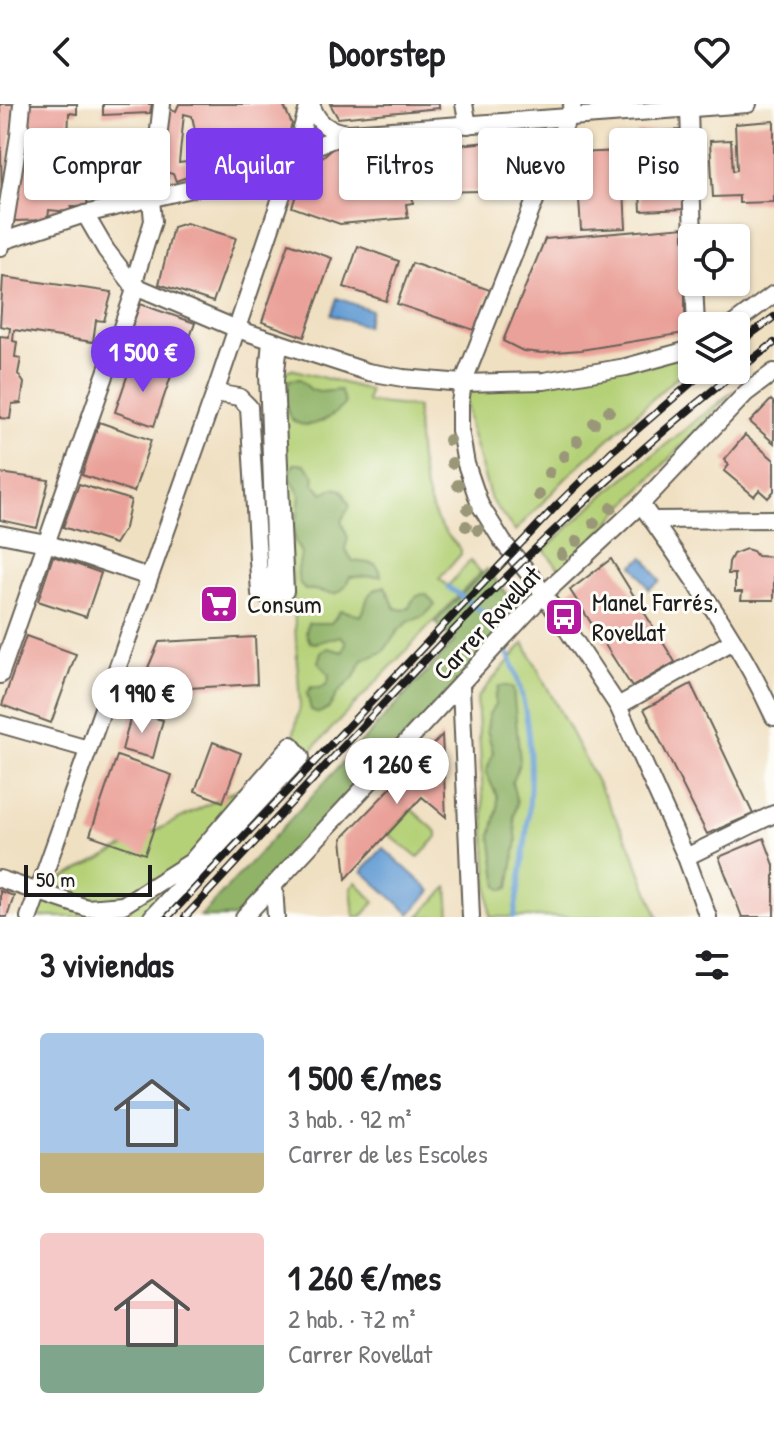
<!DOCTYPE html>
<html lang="es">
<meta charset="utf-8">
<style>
:root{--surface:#fff;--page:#f2f2f2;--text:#202124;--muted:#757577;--accent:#7c3aed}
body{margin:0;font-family:"Patrick Hand",sans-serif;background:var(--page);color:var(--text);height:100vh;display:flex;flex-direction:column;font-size:30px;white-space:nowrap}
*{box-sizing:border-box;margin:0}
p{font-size:26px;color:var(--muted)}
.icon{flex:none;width:44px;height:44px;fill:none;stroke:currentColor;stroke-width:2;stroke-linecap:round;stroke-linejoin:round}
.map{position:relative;height:813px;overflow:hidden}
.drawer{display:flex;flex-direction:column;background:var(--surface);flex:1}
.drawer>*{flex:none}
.banner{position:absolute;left:24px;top:24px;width:726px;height:72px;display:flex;gap:16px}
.fabs{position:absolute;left:678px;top:120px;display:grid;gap:16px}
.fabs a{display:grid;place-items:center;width:72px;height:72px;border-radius:8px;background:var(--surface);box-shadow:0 2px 6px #0004;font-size:40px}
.scale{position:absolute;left:24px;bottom:20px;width:128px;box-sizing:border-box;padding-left:8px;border:4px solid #1c1c1c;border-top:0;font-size:22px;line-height:28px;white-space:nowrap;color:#1c1c1c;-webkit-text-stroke:6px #fdfcf7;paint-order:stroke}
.price{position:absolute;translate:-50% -68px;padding:0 18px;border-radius:28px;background:#fff;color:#222;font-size:26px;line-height:52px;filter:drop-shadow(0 2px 4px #0008)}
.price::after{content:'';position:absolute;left:50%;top:48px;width:24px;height:18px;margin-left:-12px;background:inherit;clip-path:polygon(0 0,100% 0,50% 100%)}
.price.selected{background:var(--accent);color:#fff}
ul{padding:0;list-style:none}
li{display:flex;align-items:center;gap:24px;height:200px;padding:0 40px}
li span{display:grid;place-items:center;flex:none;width:224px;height:160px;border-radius:8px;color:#555}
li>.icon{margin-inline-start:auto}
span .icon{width:96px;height:96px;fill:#fffc;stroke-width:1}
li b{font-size:34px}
h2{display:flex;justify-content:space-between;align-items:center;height:96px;padding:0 40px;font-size:34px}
.tag{padding:0 28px;border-radius:8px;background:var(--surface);box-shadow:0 2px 6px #0004;font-size:28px;line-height:72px}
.tag.selected{background:var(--accent);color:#fff}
header{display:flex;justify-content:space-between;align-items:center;height:104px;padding:0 40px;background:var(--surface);font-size:36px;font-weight:700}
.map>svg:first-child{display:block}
</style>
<header><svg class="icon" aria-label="back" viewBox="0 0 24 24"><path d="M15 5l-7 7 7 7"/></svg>Doorstep<svg class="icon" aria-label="heart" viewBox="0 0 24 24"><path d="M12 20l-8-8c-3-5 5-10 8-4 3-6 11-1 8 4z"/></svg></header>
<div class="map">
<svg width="774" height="813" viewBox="0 0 774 813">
<rect width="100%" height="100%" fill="#fdfcf7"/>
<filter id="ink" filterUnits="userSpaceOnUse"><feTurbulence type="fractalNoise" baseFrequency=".0125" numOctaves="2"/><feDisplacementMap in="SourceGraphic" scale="16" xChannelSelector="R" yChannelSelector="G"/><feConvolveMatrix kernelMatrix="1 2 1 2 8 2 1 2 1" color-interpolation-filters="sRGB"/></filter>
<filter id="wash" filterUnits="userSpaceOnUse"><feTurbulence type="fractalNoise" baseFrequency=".006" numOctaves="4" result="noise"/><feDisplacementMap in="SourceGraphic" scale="32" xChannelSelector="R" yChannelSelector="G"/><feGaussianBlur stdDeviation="1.8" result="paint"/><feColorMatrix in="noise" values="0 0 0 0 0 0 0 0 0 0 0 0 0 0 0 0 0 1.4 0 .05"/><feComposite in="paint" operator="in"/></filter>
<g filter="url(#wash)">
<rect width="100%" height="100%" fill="#f0e0c2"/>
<g fill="#b5d178" stroke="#68764a" stroke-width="2">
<path d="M692 251V259L572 368 515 427 491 396 470 324 463 279Z"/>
<path d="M291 265 369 286 367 298 417 303C417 340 420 382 437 416 443 427 453 437 461 446V450L439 475 448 482 470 457 481 468 152 813H29L37 787 301 653 291 641 300 603 280 276 284 268Z"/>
<path d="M734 286 569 461 563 465 558 463 544 446 607 388Z"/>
<path d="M524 539 630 741 658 813H490L477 594Z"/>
<path d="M411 705 437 728V733L418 754 388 730Z"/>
<path d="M356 778 375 798 361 813 354 812 351 784Z"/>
<path d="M448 783 450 813H418Z"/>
</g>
<g fill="#90b368" stroke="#566842" stroke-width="2">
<path d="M300 275 311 286 320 288 340 286 345 299C332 316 293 337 286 302 285 294 288 284 289 276Z"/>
<path d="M294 360H304L315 372 314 380 323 389 334 384 342 386 350 402 341 417 348 434 345 445 353 457 375 460 380 466 381 472 350 473C337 502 328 484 305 486 293 474 299 465 301 449L294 436V419L298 410 300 391 289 371Z"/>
<path d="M487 465 511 495 513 519 237 813H200L455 537 435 518Z"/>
<path d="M385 482 395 504 403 506 409 504C412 495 417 490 426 490L435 501 424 512 408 518 398 527 383 548 363 556 354 573 337 590 329 604 319 609 311 606 307 589 311 583 321 584 328 579 329 571 318 558 321 548 328 544 343 548 346 537 340 532 316 539 310 538 306 529 308 519H331L341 506 361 512C370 495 362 489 385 482Z"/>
<path d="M499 582H508L513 585 520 657 512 678 517 699 514 713 517 737 509 784 503 786 498 783 491 732 498 703 497 692 486 669 493 648 487 626 489 610 495 601V592Z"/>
</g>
<g fill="#659dd4" stroke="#405c78" stroke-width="2">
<path d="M337 194 371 206 366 222 331 211Z"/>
<path d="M644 453 660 477 649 485 633 461Z"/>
<path d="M383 744 431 787 410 810 362 767Z"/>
</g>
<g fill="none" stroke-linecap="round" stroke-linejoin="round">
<path stroke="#659dd4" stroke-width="5" d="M448 483C461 492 476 502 488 513 496 521 501 534 506 545 545 629 529 726 514 813"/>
</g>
<g id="blocks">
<g fill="#eaa199">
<path d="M0 0H14L12 28 2 99Z"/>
<path d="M29 0H77V10L69 9 68 38 76 39 75 53 89 55 88 36 149 31 141 75 78 65 77 77 88 79 87 103H71L70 108 49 106 48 116 14 117 19 70 26 41Z"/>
<path d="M103 0H152L150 9 103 11Z"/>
<path d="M179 0H283L292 20 283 46 204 69 192 12 184 10 179 59 186 58 190 72 176 77 173 70 161 67 167 4 176 7Z"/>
<path d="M330 0H439V4L338 14Z"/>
<path d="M774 17V98L739 99V92L713 93 710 37 731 36 733 67 737 66 735 20Z"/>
<path d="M682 26 686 105 641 107 637 28Z"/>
<path d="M547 32 527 86 433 88 429 44Z"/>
<path d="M408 38 413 99 406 100 408 114 340 120 292 103 304 68 333 44Z"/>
<path d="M622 47 626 124 581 126 576 49Z"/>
<path d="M186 119 236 134 213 198 159 180 173 123Z"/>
<path d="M685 123V229L581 246 542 249 523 247 503 237 545 135Z"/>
<path d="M289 139 332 154 304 233 262 218Z"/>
<path d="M358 142 399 157 386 197 344 183Z"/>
<path d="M412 159 490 186 474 226 397 200Z"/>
<path d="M3 173 112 188 104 217 96 216 93 238 14 226 13 237 17 238 15 253 21 254 18 270 24 279 21 299 12 300 10 315 0 314V232L9 233 10 224 0 222Z"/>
<path d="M140 200 195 219 180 261 125 242Z"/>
<path d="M132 258 171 272 154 322 115 308Z"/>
<path d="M771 296 774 299V339L750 318Z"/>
<path d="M99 318 151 336 134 388 82 371Z"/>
<path d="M745 331 774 356V387L768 394 759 386 754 392 724 367 729 361 724 356Z"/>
<path d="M0 369 49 376 37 424 0 416Z"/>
<path d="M79 380 131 396 125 424 115 440 63 423Z"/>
<path d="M746 445 753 447 757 452 774 453V496H741L742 488H735V470H728L729 458 733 450Z"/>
<path d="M53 452 101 469 86 513 38 497Z"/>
<path d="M611 455 675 558 632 583 570 486Z"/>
<path d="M26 532 76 550 51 619 2 601Z"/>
<path d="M255 533 257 580 138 587 159 538Z"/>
<path d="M691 580 753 710 707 730 644 605Z"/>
<path d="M132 608 163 616 153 654 122 646Z"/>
<path d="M442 631 446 713 422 693 346 775 342 734Z"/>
<path d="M213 638 241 649 223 698 195 687Z"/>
<path d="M117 652 172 671 145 750 90 731Z"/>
<path d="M764 734 774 761V813H742L719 753Z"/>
<path d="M0 787 14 792 7 813H0Z"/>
</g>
</g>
</g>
<g filter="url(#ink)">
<use href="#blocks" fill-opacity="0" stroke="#666156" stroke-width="2"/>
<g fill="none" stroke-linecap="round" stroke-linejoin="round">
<g stroke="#666156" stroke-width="20">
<g id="minor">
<path d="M311 0C318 20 327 26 348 29"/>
<path d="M464 0 468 21"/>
<path d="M573 0 463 279 460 299V326L466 360 480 401 503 438 535 477 618 602 686 753 708 813"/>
<path d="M689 5 693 134"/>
<path d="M292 63 315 42 350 29 748 0"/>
<path d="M85 110 106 146 133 181 237 225 368 268 403 274 463 279 544 277 626 263 692 245"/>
<path d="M0 138 85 110 267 67 291 64"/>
<path d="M1 143 19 32 22 0"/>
<path d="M694 178 696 222"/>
<path d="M731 222 774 190"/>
<path d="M271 237 268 270 276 488 285 487 275 276 279 239"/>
<path d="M215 289 239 293 249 303 260 490H268L267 472"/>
<path d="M641 400C689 469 739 536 774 613"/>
<path d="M652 416 774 415"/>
<path d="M0 430 46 439 149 473"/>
<path d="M0 571 134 189 133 181 153 117 151 95 162 0"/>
<path d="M461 582 471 813"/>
<path d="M618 602 733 537"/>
<path d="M0 620 88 645"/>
<path d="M686 753 774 710"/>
<path d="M0 775 87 804 123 801 191 758 291 641 301 653 152 813"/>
<path d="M274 782 276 813"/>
<path d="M29 813 215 289 291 64 309 0"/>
<path d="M244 813 543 491 641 400 746 289 774 268"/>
</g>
</g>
<use href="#minor" stroke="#fff" stroke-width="16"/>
<g stroke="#1c1c1c" stroke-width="8">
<g id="rail">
<path d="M736 241 774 213"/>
<path d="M168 813 558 400 611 348 706 266"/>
<path d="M185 813C372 614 553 403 774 239"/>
</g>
</g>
<use href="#rail" stroke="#fdfcf7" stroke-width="5" stroke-dasharray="15" stroke-linecap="butt"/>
</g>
<g fill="#999778">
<circle cx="609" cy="307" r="6"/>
<circle cx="594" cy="319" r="6"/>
<circle cx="449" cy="336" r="6"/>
<circle cx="577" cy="337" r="6"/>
<circle cx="564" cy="352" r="6"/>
<circle cx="452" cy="359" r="6"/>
<circle cx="549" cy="369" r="6"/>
<circle cx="458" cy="381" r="6"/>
<circle cx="539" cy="391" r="6"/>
<circle cx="611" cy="404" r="6"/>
<circle cx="468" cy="405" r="6"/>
<circle cx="594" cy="419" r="6"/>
<circle cx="466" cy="422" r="6"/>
<circle cx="478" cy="426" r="6"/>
<circle cx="577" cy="437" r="6"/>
<circle cx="562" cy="450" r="6"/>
</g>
</g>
<defs>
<g id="supermarket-square" transform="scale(2)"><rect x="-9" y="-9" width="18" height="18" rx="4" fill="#b5179e" stroke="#fdfcf7"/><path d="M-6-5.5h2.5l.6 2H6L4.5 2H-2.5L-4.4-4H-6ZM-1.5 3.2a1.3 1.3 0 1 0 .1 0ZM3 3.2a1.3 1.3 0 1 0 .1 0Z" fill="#fff"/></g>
<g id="bus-square" transform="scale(2)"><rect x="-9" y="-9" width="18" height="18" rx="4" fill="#b5179e" stroke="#fdfcf7"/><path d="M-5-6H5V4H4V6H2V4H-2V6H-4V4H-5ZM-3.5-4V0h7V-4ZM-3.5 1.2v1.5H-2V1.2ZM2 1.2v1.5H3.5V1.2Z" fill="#fff"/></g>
</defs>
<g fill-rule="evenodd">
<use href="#supermarket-square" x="219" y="500"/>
<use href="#bus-square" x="564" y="513"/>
</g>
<g text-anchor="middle" stroke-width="6" stroke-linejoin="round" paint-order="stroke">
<g font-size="26" fill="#1c1c1c" stroke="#fdfcf7" text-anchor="start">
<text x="592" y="507">Manel Farrés,<tspan x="592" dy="30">Rovellat</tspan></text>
<text x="247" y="509">Consum</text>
</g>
<g font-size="26" fill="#1c1c1c" stroke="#fdfcf7">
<text transform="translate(487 519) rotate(-47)" y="9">Carrer Rovellat</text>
</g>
</g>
</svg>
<div class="fabs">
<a><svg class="icon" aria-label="locate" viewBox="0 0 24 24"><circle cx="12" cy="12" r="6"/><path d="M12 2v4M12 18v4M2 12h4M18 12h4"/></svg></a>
<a><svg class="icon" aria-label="layers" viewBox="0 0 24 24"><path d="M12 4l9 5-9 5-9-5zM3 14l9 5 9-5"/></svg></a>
</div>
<div class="scale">50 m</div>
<b class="price selected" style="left:143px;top:290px">1 500 €</b>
<b class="price" style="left:142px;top:631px">1 990 €</b>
<b class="price" style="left:397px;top:702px">1 260 €</b>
<div class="banner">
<a class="tag">Comprar</a>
<a class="tag selected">Alquilar</a>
<a class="tag">Filtros</a>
<a class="tag">Nuevo</a>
<a class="tag">Piso</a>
</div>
</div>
<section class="drawer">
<h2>3 viviendas<svg class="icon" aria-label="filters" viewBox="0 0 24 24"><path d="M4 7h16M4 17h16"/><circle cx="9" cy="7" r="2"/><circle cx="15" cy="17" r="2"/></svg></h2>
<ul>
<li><span style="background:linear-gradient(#a9c7e8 75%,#c2b280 0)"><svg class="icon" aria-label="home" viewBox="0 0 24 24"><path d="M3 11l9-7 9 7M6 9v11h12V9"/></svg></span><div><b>1 500 €/mes</b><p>3 hab. · 92 m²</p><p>Carrer de les Escoles</p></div></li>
<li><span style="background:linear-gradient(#f6c9c9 70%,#7fa58c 0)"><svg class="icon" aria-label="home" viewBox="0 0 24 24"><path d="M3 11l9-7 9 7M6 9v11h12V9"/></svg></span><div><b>1 260 €/mes</b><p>2 hab. · 72 m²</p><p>Carrer Rovellat</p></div></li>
</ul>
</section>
